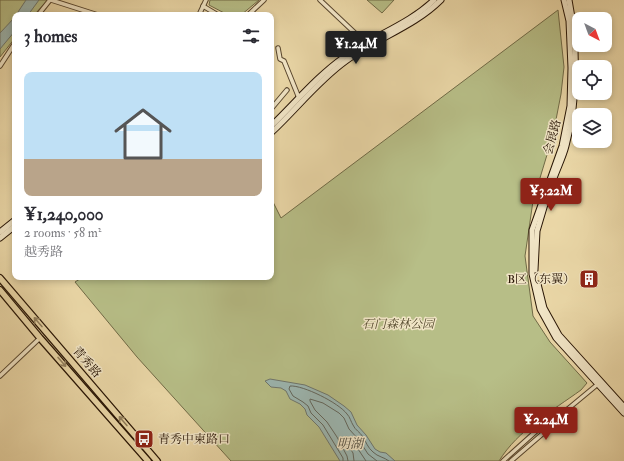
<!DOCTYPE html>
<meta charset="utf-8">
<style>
:root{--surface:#fff;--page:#f2f2f3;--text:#2b2b33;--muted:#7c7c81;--line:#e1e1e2;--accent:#8f2418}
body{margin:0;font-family:"IM FELL Double Pica","Noto Serif SC",serif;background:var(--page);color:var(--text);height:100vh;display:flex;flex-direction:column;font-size:15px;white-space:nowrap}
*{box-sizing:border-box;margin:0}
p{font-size:13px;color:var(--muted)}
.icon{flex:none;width:22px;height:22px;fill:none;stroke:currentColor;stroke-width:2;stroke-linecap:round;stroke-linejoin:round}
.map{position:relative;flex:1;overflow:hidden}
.panel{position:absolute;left:12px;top:12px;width:262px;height:268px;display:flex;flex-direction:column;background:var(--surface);border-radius:8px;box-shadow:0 2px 6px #0003}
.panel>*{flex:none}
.needle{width:26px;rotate:139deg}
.tools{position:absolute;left:572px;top:12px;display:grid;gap:8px}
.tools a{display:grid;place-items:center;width:40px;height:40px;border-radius:8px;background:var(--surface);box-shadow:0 2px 6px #0003;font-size:20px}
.price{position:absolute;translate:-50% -34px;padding:0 9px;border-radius:4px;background:var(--accent);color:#fff;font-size:13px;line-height:26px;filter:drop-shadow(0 1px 2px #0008)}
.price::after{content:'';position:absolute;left:50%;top:24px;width:12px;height:9px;margin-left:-6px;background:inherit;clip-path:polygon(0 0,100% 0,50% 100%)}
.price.active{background:#222;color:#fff}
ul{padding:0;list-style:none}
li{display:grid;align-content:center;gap:8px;height:212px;padding:0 12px}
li+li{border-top:1px solid var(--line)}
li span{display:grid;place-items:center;height:124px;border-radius:8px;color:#555}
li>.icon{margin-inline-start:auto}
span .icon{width:72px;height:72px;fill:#fffc;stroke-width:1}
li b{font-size:17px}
h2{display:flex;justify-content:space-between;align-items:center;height:48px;padding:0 12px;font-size:17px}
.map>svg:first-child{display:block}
</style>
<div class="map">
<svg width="624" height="461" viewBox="0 0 624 461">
<rect width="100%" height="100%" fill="#ead7a7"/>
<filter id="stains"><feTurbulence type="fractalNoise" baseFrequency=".005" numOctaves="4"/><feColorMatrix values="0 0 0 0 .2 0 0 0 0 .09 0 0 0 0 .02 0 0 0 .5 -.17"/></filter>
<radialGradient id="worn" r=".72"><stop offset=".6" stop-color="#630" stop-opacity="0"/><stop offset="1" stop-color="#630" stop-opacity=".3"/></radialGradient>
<g fill="#b7be87" stroke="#706a46">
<path d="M0 0H48L34 15H15V38L0 57Z"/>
<path d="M210 0H259L241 15H228L209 5Z"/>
<path d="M367 0H394L382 13Z"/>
<path d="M558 10 564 67 561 94 553 135 533 201 525 256 533 316 550 342 587 383 581 390C552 411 518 430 499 461H231L137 357 75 282 83 277H271V198L281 218Z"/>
</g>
<g fill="#9cb7b2" stroke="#6e766d">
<path d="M26 0H39L28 15H16Z"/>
<path d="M15 17V31L0 49V33Z"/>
<path d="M270 379 305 385 328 395 344 406 351 412 357 425 366 435 375 449 380 452 386 453 395 461H340L319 427 307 415 305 409 300 404 290 399 286 391 281 388 271 387 265 381Z"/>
</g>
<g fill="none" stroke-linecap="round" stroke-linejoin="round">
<g stroke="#62665c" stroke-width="1">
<path d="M343 461V458L323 425 311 413 308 406 303 402 293 396 289 389 290 386C303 385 339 403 347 414 350 417 351 422 353 425 355 430 360 432 363 437 366 442 368 448 373 452 378 457 384 457 389 461"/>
<path d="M348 461 347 456 337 437 327 422 315 410 310 401V399L323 403 339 413 344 418 349 429 359 440 368 454 377 461"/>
<path d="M354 461 353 453 344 439 346 436 354 443 366 461"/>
</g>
<g stroke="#58462e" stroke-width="5.5">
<g id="minor">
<path d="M51 0 98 15"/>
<path d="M320 0 356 34 364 45"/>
<path d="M203 6 218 15"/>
<path d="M38 15 50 0"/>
<path d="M199 15 206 0"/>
<path d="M248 15 264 0"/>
<path d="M278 48 280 59 284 61 299 98"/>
<path d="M0 66 15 43"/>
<path d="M271 109 287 90"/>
<path d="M0 376 40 338"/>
<path d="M503 461 543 425 561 413"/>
<path d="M511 461 547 430 569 408 598 384"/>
</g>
</g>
<g stroke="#281505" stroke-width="7">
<g id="secondary">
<path d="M564 0 569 21 571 68 570 106 562 146 532 230V274L540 309 556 338 624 413"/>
<path d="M271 126C295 103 317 76 344 57 372 36 408 25 434 0"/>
<path d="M271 133C296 110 318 81 346 61 377 38 414 27 441 0"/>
<path d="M553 181C557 169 563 158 566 146 578 102 578 45 569 0"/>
<path d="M0 232 15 220"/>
<path d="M0 238 15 226"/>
<path d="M535 270 537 231 548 194"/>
<path d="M538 284 544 308 559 335 624 407"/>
</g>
</g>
<g stroke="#281505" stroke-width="8">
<g id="primary">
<path d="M0 278 157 461"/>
<path d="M0 290 40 338 148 461"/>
</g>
</g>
<use href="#minor" stroke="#f1e5c6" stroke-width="3.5"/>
<use href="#secondary" stroke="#f1e5c6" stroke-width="5"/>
<use href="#primary" stroke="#ead7a7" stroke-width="5.5"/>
</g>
<defs><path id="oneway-shaft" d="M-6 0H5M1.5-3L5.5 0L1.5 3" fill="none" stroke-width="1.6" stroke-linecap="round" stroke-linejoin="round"/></defs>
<g stroke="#93805e">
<use href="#oneway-shaft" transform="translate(38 322) rotate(-131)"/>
<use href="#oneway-shaft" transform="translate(62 362) rotate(49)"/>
<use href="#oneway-shaft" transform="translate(123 421) rotate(-131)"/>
</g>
<defs>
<g id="building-square" transform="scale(1)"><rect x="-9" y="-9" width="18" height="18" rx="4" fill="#8f2418" stroke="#f1e5c6"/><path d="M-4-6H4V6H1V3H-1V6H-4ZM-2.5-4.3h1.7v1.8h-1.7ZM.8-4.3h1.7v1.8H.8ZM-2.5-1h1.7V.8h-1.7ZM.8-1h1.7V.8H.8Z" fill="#fff"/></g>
<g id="bus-square" transform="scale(1)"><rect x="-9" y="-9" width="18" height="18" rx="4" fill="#8f2418" stroke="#f1e5c6"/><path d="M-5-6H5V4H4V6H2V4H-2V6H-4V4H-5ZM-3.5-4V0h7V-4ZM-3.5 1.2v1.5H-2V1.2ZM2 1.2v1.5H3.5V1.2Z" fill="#fff"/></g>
</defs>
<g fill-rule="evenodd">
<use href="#building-square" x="589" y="279"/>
<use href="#bus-square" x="144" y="439"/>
</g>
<g text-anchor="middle" stroke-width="3" stroke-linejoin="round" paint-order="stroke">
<g font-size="12" fill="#281505" stroke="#f1e5c6">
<text transform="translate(552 137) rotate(-75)" y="4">会展路</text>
<text transform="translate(87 362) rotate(49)" y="4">青秀路</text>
</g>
<g font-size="12" fill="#281505" stroke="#f1e5c6" text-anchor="end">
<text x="575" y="283">B区（东翼）</text>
<text x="158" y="443" text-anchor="start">青秀中柬路口</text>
</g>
<g font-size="12" font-style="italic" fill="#53482c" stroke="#f1e5c6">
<text x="398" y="328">石门森林公园</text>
</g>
<g font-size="13" font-style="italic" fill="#514e42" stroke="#f1e5c6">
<text x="350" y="448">明湖</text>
</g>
</g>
<rect width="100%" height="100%" filter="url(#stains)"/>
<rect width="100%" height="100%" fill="url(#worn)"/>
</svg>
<div class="tools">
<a><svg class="needle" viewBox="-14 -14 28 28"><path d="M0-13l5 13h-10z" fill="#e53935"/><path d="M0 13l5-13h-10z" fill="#7c7c81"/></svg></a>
<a><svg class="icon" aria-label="locate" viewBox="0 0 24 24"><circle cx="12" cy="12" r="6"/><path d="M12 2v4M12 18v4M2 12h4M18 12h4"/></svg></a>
<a><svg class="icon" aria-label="layers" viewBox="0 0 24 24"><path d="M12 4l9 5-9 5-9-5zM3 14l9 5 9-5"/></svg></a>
</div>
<b class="price active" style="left:356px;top:65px">¥1.24M</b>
<b class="price" style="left:551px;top:212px">¥3.22M</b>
<b class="price" style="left:546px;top:441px">¥2.24M</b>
<section class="panel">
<h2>3 homes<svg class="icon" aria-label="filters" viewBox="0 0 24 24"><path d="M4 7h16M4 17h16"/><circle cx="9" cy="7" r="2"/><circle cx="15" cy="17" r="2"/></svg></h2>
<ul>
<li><span style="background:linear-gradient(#bfe0f5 70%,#b9a48a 0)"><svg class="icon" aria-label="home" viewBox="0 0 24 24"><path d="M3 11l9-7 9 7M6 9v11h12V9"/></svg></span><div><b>¥1,240,000</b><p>2 rooms · 58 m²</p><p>越秀路</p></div></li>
</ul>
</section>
</div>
